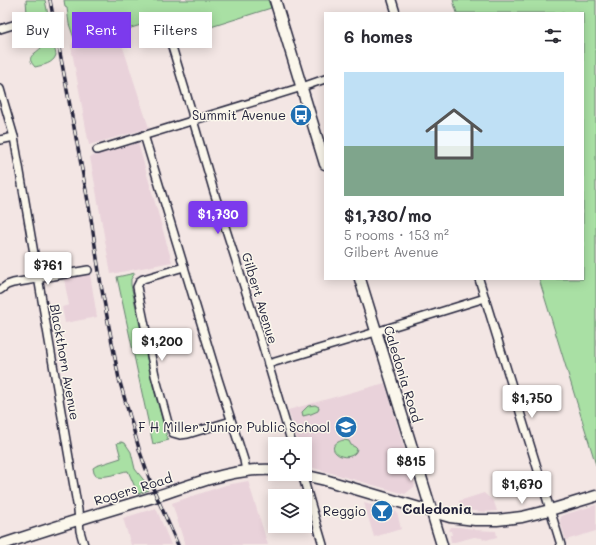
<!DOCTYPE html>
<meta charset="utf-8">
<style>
:root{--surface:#fff;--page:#f2f2f3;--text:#2b2b33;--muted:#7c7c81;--accent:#7c3aed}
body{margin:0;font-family:Mali,sans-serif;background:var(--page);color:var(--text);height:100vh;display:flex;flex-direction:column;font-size:15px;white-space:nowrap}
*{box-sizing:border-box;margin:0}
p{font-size:13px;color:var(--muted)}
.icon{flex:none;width:22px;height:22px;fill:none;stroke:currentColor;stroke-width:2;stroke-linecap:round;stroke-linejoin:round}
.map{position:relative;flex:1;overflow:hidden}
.side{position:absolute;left:324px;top:12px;width:260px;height:268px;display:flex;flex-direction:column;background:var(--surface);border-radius:0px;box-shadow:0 2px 10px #0003}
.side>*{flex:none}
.top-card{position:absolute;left:12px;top:12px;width:252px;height:36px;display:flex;gap:8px}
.fabs{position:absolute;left:268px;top:437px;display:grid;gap:8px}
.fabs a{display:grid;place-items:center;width:44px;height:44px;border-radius:0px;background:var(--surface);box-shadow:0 2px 10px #0003;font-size:20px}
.price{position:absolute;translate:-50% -34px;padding:0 9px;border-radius:4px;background:#fff;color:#222;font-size:13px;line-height:26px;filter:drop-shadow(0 1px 2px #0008)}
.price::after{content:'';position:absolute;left:50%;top:24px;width:12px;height:9px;margin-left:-6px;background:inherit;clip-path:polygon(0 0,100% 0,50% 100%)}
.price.current{background:var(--accent);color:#fff}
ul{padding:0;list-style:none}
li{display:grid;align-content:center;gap:8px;height:212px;padding:0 20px}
li span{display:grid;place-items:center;height:124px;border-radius:0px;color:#555}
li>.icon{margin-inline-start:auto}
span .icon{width:72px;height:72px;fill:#fffc;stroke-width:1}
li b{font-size:17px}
h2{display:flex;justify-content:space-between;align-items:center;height:48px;padding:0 20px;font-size:17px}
.chip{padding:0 14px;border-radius:0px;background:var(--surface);box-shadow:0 2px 10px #0003;font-size:14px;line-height:36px}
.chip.current{background:var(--accent);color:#fff}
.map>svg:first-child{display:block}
</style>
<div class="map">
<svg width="596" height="545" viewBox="0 0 596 545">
<rect width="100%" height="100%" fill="#f3e6e4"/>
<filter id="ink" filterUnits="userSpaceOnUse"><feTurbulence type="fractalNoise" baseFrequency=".025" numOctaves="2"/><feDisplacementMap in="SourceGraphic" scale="8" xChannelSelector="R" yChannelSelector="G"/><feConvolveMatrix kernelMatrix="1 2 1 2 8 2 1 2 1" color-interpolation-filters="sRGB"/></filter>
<g filter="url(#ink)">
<g fill="#e9d2da">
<path d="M118 32 149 128 89 145 71 46 73 42 75 41Z"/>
<path d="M138 143 172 262 111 274 90 157Z"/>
<path d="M90 274 97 317 65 323 62 307 69 305 64 279Z"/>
<path d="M385 383 415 486 405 494 310 467 305 462V444H299L288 410Z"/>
<path d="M248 481 268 545H185L172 503 226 485Z"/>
<path d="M484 493 494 502 497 511 484 512 464 510 460 508 459 501Z"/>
<path d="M364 503 397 512 401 529 374 537Z"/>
<path d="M596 505V531L566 540 560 521 561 517 563 515Z"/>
<path d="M156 508 171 545H131L123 518Z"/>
<path d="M451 527H458L474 529V530L496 531 497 537 486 540 485 539 483 540 482 538 474 537 451 543 450 535H452L451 531H449Z"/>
</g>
<g fill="#a9e0a4" stroke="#668170">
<path d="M26 0H45L56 55C53 64 43 65 35 67 26 57 32 56 41 48L37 34 27 14Z"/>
<path d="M64 0H268L271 8 176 38 170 19 162 18 158 21H154L118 32 75 41 69 24 67 8 65 7Z"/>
<path d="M453 0H596V465L539 279H583V13H457Z"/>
<path d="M135 273 131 279V285L153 386 167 437 169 440 153 444 117 277Z"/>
<path d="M315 405 319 407 318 411 311 414 303 416 302 412 308 406Z"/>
<path d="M344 440 349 441 351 445 355 447 357 449C355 458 342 459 336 453 329 446 338 441 344 440Z"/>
<path d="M121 442 125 443 131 452 135 469 146 483 149 490 138 494 128 471C123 471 120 473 116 474 109 476 103 477 96 476L94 473 93 468 96 466 121 458 117 443Z"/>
</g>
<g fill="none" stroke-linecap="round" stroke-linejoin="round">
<g stroke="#22223b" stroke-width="10">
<g id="street">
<path d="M392 0 396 13"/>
<path d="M164 20 192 113 193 120 214 192 258 330 292 444"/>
<path d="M0 29 26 21"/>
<path d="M0 89 14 137 78 510 80 531 84 545"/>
<path d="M144 135 218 379 244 460 246 471"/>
<path d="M0 140 14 137"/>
<path d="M97 150 302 87 325 79"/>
<path d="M184 267 143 279 140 281 137 287 155 375 168 423 173 433 180 435 188 434 231 421"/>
<path d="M479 279 561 545"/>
<path d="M0 290 7 285 13 283 88 270"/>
<path d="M268 364 369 334 485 298"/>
<path d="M302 474 323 545"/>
</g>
</g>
<g stroke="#22223b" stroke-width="13">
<g id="secondary">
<path d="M275 0 325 164"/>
<path d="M360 279 442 545"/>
<path d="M299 474 325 480 450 517 475 520H497L522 517 550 510 596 496"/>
<path d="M0 545C51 528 103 512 154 497 191 485 235 467 275 470"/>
</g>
</g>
<use href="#street" stroke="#fbf7ec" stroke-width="7"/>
<use href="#secondary" stroke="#fbf7ec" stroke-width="10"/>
<g stroke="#22223b" stroke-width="3.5">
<path id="rail" d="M50 0 90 212 101 285 119 379 140 452 152 486 178 545"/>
</g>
<use href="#rail" stroke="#fbf7ec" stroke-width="2" stroke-dasharray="6" stroke-linecap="butt"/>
</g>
</g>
<defs>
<g id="bus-disc" transform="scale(1.15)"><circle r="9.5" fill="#1f6fb2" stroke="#fbf7ec"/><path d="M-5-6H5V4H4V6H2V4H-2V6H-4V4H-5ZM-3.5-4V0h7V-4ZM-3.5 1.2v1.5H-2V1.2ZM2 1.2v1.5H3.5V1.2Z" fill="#fff"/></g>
<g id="school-disc" transform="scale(1.15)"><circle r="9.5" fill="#1f6fb2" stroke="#fbf7ec"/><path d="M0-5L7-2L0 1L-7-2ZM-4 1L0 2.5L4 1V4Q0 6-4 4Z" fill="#fff"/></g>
<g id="bar-disc" transform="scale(1.15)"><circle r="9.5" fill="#1f6fb2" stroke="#fbf7ec"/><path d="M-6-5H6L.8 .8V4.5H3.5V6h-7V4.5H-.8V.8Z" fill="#fff"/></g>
</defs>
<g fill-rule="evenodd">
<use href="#bus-disc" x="301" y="115"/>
<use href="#school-disc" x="346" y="427"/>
<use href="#bar-disc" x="382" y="511"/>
</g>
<g text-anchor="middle" stroke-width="3" stroke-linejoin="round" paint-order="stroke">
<g font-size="13" fill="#22223b" stroke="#fbf7ec" text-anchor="end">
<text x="286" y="120">Summit Avenue</text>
<text x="330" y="432">F H Miller Junior Public School</text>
<text x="366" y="516">Reggio</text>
</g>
<g font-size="13" fill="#22223b" stroke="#fbf7ec">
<text transform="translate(260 298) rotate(73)" y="5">Gilbert Avenue</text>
<text transform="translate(65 362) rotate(80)" y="5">Blackthorn Avenue</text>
<text transform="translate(403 374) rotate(73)" y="5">Caledonia Road</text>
<text transform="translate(133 489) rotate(-17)" y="5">Rogers Road</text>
</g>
<g font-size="14" font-weight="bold" fill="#22223b" stroke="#fbf7ec">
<text x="437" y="514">Caledonia</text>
</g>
</g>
</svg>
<div class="fabs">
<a><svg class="icon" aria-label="locate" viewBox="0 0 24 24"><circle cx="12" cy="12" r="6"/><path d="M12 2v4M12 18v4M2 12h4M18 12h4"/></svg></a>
<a><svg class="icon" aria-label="layers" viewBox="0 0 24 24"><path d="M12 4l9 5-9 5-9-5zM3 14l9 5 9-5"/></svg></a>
</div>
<b class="price current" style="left:218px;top:235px">$1,730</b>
<b class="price" style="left:48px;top:286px">$761</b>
<b class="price" style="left:162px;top:362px">$1,200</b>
<b class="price" style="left:532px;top:419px">$1,750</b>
<b class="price" style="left:411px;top:482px">$815</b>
<b class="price" style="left:522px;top:505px">$1,670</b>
<div class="top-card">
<a class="chip">Buy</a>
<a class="chip current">Rent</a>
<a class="chip">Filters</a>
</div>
<section class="side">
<h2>6 homes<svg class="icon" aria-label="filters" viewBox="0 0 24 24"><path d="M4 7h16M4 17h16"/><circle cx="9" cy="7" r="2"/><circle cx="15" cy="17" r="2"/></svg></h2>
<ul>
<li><span style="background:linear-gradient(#bfe0f5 60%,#7fa58c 0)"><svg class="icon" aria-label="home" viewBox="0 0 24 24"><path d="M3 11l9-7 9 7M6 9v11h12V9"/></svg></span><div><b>$1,730/mo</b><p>5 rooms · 153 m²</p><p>Gilbert Avenue</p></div></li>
</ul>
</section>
</div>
